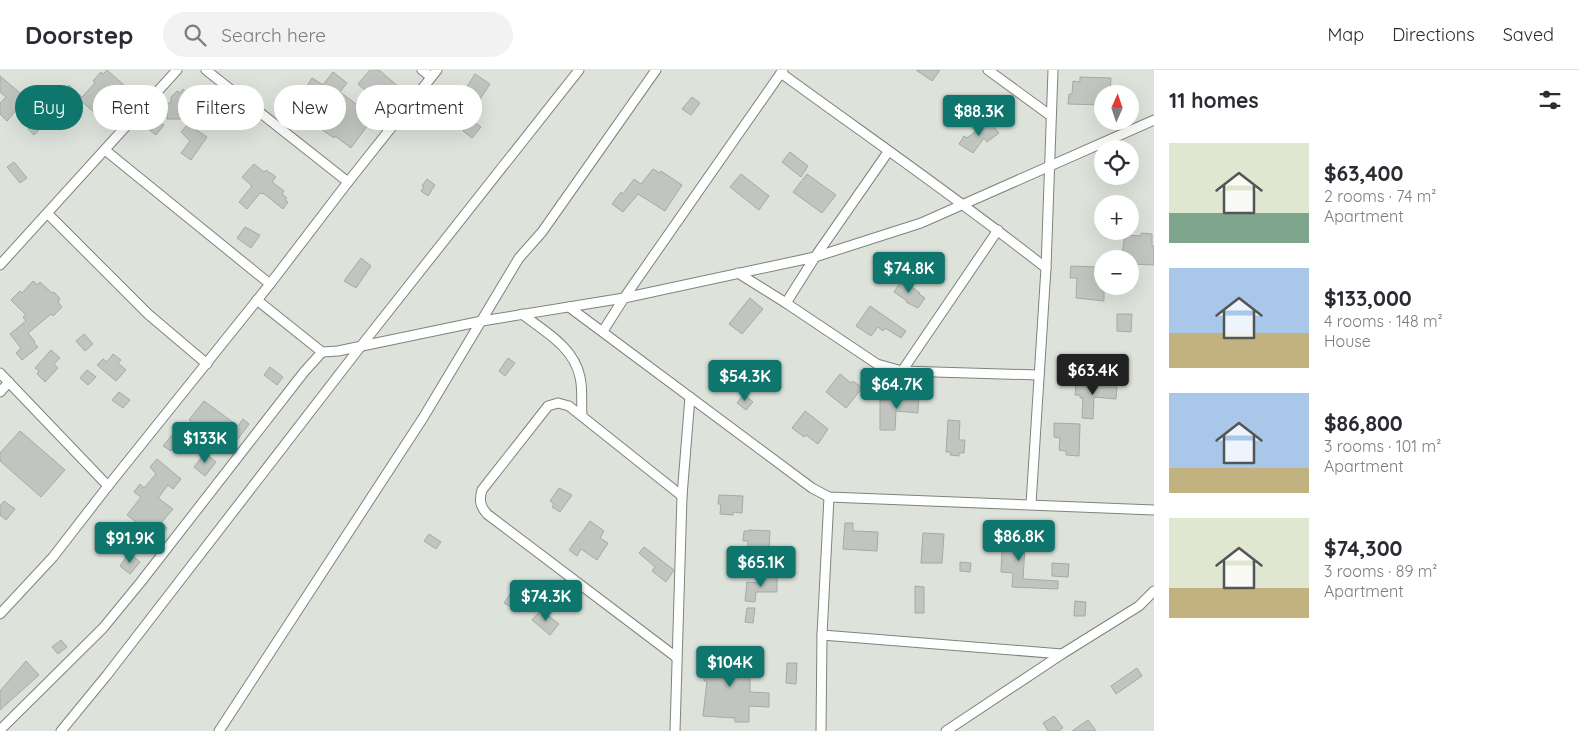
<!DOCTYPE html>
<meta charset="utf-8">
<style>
:root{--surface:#fff;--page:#f2f2f3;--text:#2b2b33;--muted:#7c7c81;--line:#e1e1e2;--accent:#0f766e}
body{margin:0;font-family:Quicksand,sans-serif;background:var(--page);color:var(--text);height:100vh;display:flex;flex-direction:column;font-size:19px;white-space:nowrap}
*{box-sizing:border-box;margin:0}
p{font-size:16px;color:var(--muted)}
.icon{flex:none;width:28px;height:28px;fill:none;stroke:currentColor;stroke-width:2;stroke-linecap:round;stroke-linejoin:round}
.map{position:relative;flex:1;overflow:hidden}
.details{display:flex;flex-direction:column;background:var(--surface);width:425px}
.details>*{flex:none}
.banner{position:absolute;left:15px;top:15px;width:475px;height:45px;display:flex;gap:10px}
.needle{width:32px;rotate:3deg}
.tools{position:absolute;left:1094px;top:15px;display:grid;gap:10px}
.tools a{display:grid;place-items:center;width:45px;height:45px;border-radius:50%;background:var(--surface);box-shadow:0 5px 20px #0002;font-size:25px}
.price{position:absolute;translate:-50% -42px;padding:0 11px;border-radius:5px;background:var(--accent);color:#fff;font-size:16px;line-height:32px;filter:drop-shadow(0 1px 2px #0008)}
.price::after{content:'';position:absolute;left:50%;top:30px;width:15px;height:11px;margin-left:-8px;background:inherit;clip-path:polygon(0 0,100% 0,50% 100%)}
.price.active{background:#222;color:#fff}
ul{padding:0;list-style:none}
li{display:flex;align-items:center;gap:15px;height:125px;padding:0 15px}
li span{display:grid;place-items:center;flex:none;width:140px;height:100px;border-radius:0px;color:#555}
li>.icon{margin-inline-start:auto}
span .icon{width:60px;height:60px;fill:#fffc;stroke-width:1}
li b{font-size:21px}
h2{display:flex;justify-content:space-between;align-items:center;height:60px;padding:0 15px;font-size:21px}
.pill{padding:0 18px;border-radius:22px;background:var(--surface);box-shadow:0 5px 20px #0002;font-size:18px;line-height:45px}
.pill.active{background:var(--accent);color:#fff}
header{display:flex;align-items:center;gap:30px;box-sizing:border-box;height:70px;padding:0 25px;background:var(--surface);border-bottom:1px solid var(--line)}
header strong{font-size:24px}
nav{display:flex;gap:28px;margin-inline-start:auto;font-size:18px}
.search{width:350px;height:45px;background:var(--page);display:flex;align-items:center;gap:12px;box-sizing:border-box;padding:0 18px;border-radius:28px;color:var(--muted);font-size:19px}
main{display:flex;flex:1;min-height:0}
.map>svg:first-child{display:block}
</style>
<header>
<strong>Doorstep</strong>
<div class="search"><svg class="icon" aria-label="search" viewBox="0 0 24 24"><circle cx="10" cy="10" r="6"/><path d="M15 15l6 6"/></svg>Search here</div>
<nav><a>Map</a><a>Directions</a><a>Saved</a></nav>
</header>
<main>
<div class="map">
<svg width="1154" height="661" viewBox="0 0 1154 661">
<rect width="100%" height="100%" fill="#dde3db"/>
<g fill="#c0c6bf" stroke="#a5aba4">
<path d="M107 0 125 16 106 37 103 34 95 43 80 30 60 51 53 45 34 65 28 59 48 38 36 27 43 20 54 30 69 15 82 27 95 13 93 11 101 2 103 4Z"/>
<path d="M370 0H379L400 18 383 37 381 34 367 50 370 52 351 78 335 66 334 68 315 55 313 59 304 53 311 43 307 41 310 36 303 31 312 19 307 16 312 8 323 15 333 2 347 13 340 22 356 34 366 21 358 14Z"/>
<path d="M916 0H940L932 11Z"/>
<path d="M475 4 490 14 480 29 465 20Z"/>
<path d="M0 6 26 28 7 51 0 44V33L6 27 0 22Z"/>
<path d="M1080 7 1111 8 1110 24H1102V35L1068 34 1069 24H1072L1073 11 1080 12Z"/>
<path d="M183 19 187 24 192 19 208 34 196 46 195 49H167V33H171V27L177 21 180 23Z"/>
<path d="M692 27 700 33 691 45 682 39Z"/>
<path d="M153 47 164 55 156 65 146 57Z"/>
<path d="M472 50 481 57 472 68 463 61Z"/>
<path d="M989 51 999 63 987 72 984 68 973 83 959 74 964 66 967 68Z"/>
<path d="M188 54 207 67 191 90 181 83 190 71 181 62Z"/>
<path d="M790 82 808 96 801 107 782 92Z"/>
<path d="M14 92 27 108 20 113 7 97Z"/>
<path d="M254 94 264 102 266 100 276 107 272 112 284 121 282 124 287 128 285 130 288 132 283 139 263 123 262 124 260 123 247 139 239 132 252 116 242 107Z"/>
<path d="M653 99 660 103 661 101 682 115 665 141 638 124 623 142 612 134 621 122 623 124 634 109 641 114Z"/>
<path d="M741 104 769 126 759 140 730 117Z"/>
<path d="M807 104 836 125 822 143 793 122Z"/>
<path d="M427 109 435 115 428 126 421 121 424 117 422 116Z"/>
<path d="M245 157 260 165 251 178 237 168Z"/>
<path d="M1141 163 1152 164V176H1154V195L1130 194V189H1121L1125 165 1141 166Z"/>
<path d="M361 188 371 196 356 218 344 211Z"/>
<path d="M1071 196 1097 197V210H1102V216H1104V231L1076 228 1077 208H1070Z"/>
<path d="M902 210 920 223 919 224 925 228 918 238 906 232 907 231 894 222Z"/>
<path d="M33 211 38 215 40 212 52 223 54 222 60 229 58 232 62 237 53 246 51 244 28 263 35 272 34 273 38 277 22 290 16 283 21 278 10 264 26 251 23 247 26 245 11 230 20 221 22 223Z"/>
<path d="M750 228 763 239 742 264 729 254Z"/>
<path d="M870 236 906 261 901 268 885 258 883 261 878 257 871 266 856 256Z"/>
<path d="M1117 244H1132L1131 262 1117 261Z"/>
<path d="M84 264 93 274 85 281 76 271Z"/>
<path d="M51 280 60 288 54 294 58 298 45 312 37 304 39 301 35 298Z"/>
<path d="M113 284 121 290 118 293 126 300 116 311 97 295 103 289 107 292Z"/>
<path d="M508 288 515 293 505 306 499 301Z"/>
<path d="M270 297 283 307 277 315 264 305Z"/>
<path d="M87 300 96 307 88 315 80 308Z"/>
<path d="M840 304 851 313 853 311 862 318 846 338 826 322Z"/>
<path d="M1076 313 1102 314V317H1117L1116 329 1094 327 1093 349 1082 348 1083 328H1080V325H1075Z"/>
<path d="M119 322 130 330 123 338 112 330Z"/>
<path d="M908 323H919L918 343 896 341 895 360H880V330H908Z"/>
<path d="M744 324 753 332 746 340 737 333Z"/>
<path d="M204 331 238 356 243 349 249 354 237 370 223 359 214 369 189 350Z"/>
<path d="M805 341 828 359 818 374 806 365 804 367 792 358Z"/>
<path d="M948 350 960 351 959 370H965L964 383H959V386L950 385 951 382H946Z"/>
<path d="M1054 353 1080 354 1079 386 1066 385V381L1059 380 1060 368 1054 367Z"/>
<path d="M20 361 65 400 41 427 0 391V383Z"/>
<path d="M172 365 179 370 171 381 163 376Z"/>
<path d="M205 383 216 392 205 406 194 397Z"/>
<path d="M157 389 181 409 173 419 168 415 158 428 173 439 161 453 167 458 161 466 155 461 153 465 127 445 141 427 134 422 140 414 144 418 156 404 150 397Z"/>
<path d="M559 418 572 425 560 442 552 437 554 434 550 431Z"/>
<path d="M719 425 743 426 742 443 733 442V445L720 444 721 434H718Z"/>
<path d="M4 431 15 439 6 450 0 445V436Z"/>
<path d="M590 451 604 461 600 468 608 473 597 490 581 479 577 486 569 480Z"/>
<path d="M845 453H853V461L878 462 877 481 843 479Z"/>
<path d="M749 460 770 461 769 480 748 479V471H743L744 461H749Z"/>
<path d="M1003 461 1026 462 1023 509 1058 511V519L1012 517 1013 503 1001 502Z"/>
<path d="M923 463 944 464 942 493H921Z"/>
<path d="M429 464 441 472 436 479 424 471Z"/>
<path d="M644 477 674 500 666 512 652 501 655 497 639 483Z"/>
<path d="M129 483 140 492 130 504 120 496Z"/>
<path d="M960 492 971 493 970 502 960 501Z"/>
<path d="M1052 493 1069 494 1068 507 1052 506Z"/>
<path d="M759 507H777V522H756L755 532 745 531 747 512 759 513Z"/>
<path d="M915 516 924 517V543H915Z"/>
<path d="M511 523 523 530 516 540 504 533Z"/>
<path d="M1075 531 1086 532 1085 546H1074Z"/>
<path d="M747 538H755L753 553 745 552Z"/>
<path d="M541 540 559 554 550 565 532 550Z"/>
<path d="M61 570 67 577 58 584 52 577Z"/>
<path d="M710 582H736V595H750V622L769 623V637L749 636V652H735V648L703 646 707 611H704V586L710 587Z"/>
<path d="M26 591 39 605 0 640V621Z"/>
<path d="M787 593H797L796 614 786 613Z"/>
<path d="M1137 598 1142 606 1116 624 1111 616Z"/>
<path d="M1054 646 1063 658 1058 661H1048L1043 653Z"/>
<path d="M1088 650 1096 661H1072Z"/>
</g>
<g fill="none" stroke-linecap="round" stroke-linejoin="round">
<g stroke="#7e847d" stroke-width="11">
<g id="street">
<path d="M206 0 348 112"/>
<path d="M422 0 431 7"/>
<path d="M988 0 1051 46"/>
<path d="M781 3C870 68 960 130 1046 198"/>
<path d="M105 80 270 214"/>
<path d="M48 144 148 244 207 294"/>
<path d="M0 195 177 0"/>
<path d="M738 203 786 233 877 294 902 301 1039 305"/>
<path d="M257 230 322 282 338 281 482 251 624 228 815 187 921 153 1154 50"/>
<path d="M786 233 815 187 888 82"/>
<path d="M569 237 812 418 829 427 1154 440"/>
<path d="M522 244C544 261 574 277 580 307 583 319 581 333 582 346"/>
<path d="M603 261 624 228 783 0"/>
<path d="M902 301 998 160"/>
<path d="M0 303 108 416"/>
<path d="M0 322 9 312"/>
<path d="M1031 434 1046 198 1053 0"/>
<path d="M0 544 53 487 108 416 270 214 348 112 437 0"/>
<path d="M822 565 1062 584"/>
<path d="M676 587 487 444C480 436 479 430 482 420L548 336 558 333 569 336 682 426"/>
<path d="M0 660 103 558 140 513 304 302 322 282"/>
<path d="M61 661 107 605 361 276 579 0"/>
<path d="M219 661 423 348 519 188 542 162 656 0"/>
<path d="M675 661 682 426 690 327"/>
<path d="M821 661 822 565 829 427"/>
<path d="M946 661 1062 584 1139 536 1154 521"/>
</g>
</g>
<use href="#street" stroke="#fff" stroke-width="9"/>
</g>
</svg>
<div class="tools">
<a><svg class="needle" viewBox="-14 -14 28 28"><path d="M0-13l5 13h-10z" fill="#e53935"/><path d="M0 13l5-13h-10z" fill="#7c7c81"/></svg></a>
<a><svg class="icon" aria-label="locate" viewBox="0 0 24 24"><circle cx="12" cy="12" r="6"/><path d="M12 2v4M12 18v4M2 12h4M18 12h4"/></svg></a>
<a>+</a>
<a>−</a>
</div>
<b class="price" style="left:979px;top:67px">$88.3K</b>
<b class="price" style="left:909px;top:224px">$74.8K</b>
<b class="price active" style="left:1093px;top:326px">$63.4K</b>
<b class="price" style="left:745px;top:332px">$54.3K</b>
<b class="price" style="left:897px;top:340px">$64.7K</b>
<b class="price" style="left:205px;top:394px">$133K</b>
<b class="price" style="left:1019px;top:492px">$86.8K</b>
<b class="price" style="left:130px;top:494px">$91.9K</b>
<b class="price" style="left:761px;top:518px">$65.1K</b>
<b class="price" style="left:546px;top:552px">$74.3K</b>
<b class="price" style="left:730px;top:618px">$104K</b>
<div class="banner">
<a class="pill active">Buy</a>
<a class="pill">Rent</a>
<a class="pill">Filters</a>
<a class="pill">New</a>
<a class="pill">Apartment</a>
</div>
</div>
<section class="details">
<h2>11 homes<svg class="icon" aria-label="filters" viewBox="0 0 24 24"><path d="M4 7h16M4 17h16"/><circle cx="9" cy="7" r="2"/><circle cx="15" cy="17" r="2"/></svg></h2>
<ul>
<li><span style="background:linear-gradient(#dfe7d0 70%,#7fa58c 0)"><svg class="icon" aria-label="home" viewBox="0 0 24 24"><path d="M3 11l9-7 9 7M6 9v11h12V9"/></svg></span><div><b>$63,400</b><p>2 rooms · 74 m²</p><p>Apartment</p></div></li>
<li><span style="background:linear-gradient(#a9c7e8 65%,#c2b280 0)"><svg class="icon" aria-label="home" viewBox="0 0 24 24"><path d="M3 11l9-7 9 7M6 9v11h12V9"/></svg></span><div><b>$133,000</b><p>4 rooms · 148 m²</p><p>House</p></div></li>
<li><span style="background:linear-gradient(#a9c7e8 75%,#c2b280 0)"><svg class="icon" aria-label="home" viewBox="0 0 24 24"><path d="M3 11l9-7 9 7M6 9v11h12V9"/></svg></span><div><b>$86,800</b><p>3 rooms · 101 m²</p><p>Apartment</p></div></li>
<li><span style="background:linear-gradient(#dfe7d0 70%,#c2b280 0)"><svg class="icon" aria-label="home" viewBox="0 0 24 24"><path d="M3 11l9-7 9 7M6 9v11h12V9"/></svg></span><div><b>$74,300</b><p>3 rooms · 89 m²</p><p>Apartment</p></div></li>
</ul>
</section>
</main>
